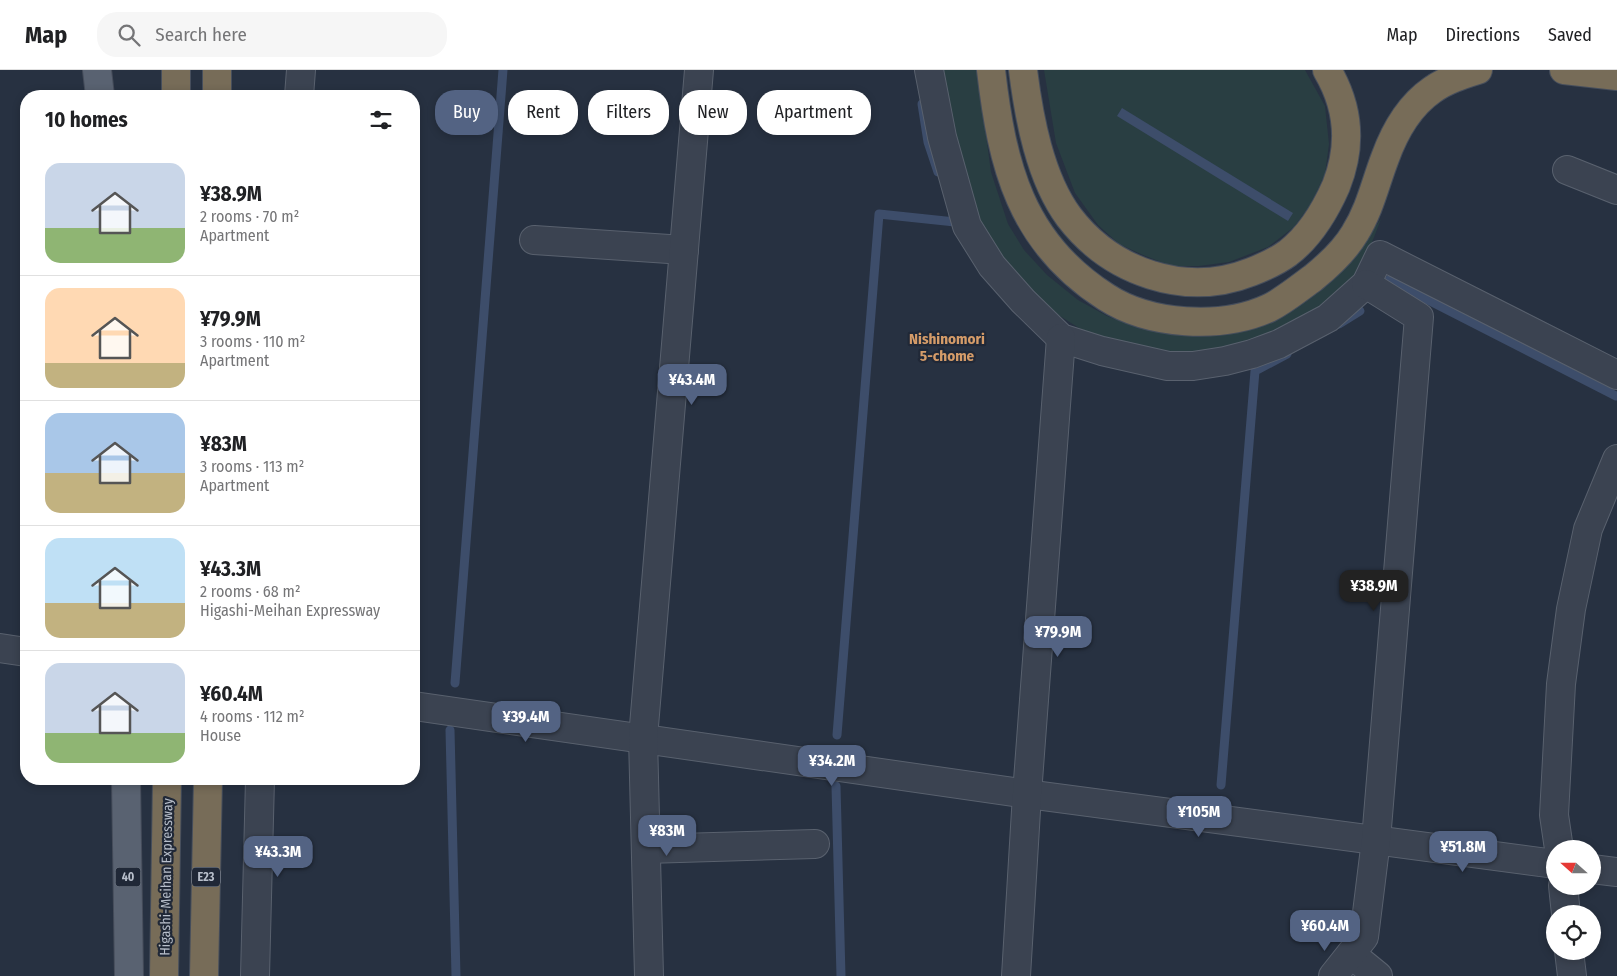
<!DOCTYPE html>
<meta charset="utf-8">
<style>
:root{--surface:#fff;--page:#f6f6f6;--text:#202124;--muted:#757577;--line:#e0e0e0;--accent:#536383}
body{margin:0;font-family:"Fira Sans Condensed",sans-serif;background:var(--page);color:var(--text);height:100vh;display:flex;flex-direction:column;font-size:19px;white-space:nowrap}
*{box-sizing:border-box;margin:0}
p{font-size:16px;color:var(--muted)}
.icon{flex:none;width:28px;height:28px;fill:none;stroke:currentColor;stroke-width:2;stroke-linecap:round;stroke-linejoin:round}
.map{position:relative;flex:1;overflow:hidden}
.details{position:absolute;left:20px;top:20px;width:400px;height:695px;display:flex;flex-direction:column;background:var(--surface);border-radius:20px;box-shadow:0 2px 8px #0003}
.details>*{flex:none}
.top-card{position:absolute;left:435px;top:20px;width:475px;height:45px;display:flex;gap:10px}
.needle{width:32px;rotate:291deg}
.controls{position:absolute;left:1546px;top:770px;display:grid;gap:10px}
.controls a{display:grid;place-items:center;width:55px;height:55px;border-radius:50%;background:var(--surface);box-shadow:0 2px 8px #0003;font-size:25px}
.price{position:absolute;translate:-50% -42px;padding:0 11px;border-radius:10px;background:var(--accent);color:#fff;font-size:16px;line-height:32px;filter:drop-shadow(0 1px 2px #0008)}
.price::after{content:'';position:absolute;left:50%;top:30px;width:15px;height:11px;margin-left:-8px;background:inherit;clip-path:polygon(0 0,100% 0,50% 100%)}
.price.current{background:#222;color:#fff}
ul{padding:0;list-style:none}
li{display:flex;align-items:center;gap:15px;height:125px;padding:0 25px}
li+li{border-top:1px solid var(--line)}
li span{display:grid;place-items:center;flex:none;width:140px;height:100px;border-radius:15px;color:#555}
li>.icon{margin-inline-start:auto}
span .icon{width:60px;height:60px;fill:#fffc;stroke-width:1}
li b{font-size:21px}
h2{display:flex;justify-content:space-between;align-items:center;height:60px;padding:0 25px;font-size:21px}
.chip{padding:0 18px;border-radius:20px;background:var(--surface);box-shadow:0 2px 8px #0003;font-size:18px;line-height:45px}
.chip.current{background:var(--accent);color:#fff}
header{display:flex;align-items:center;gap:30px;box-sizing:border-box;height:70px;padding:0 25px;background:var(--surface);border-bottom:1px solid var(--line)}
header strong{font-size:24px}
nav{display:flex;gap:28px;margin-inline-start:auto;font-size:18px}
.search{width:350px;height:45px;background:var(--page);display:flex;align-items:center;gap:12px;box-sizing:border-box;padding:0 18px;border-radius:20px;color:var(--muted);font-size:19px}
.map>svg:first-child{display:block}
</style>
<header>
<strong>Map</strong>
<div class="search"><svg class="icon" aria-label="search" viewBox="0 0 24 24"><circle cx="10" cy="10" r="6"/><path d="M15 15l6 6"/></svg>Search here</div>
<nav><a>Map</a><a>Directions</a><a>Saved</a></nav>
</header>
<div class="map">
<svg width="1617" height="906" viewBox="0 0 1617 906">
<rect width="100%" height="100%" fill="#273141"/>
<g fill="#293e42">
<path d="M938 0H977L991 102 1008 154 1024 180 1047 205 1078 230 1107 246 1138 258 1178 263 1298 234 1328 215 1344 199 1381 149 1359 206 1321 240 1280 261 1242 275 1198 284 1125 276 1087 263 1060 246 1029 224 978 159Z"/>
<path d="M1044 0H1305L1325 36 1329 74 1325 104 1311 134 1294 157 1268 177 1229 192 1199 196H1171L1143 185 1119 174 1098 155 1075 123 1056 73Z"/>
</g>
<path fill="#3d4d6a" d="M1122 38 1293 143 1288 151 1117 46Z"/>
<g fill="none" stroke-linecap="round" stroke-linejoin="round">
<g stroke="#3d4d6a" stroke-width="9">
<path d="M922 34 928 72 938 102"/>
<path d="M1389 210 1616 326"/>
<path d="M1339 254 1360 241"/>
<path d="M455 613 503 0"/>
<path d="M450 660 456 906"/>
<path d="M837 665 879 144 955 152 953 145"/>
<path d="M1221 715 1255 301 1287 284"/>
<path d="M836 716 841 906"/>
</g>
<g stroke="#59616e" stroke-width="30">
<g id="minor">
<path d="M929 0 942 67 967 156 992 196 1023 231 1061 268 1102 281 1168 296H1193L1225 291 1252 284 1279 274 1328 248 1366 214 1380 185 1617 305"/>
<path d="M299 26 301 0"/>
<path d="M1567 100 1617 120"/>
<path d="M534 170 684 180"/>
<path d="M0 578 26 582"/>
<path d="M414 636 1027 724 1555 794"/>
<path d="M646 779 815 774"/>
<path d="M1559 779 1554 745 1561 614 1571 539 1588 459 1617 389"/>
<path d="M1592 799 1617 802"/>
<path d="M1563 816 1566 844"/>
<path d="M1569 881 1572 906"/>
<path d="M1351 884 1378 906"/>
<path d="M255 906 260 709"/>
<path d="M649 906 643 668 699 0"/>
<path d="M1016 906 1027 724 1061 268"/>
<path d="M1333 906 1364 867 1376 770 1419 247 1366 214"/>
</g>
</g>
<g stroke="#454c5a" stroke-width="30">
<g id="major">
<path d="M97 0 100 26"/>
<path d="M126 709 129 906"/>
</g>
</g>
<g stroke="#464e5c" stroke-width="30">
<g id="highway">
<path d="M176 0V26"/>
<path d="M217 0V26"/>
<path d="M991 0C1002 95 1020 172 1106 227 1149 255 1221 260 1269 238 1285 230 1299 218 1313 208 1329 195 1345 180 1355 163 1370 139 1375 114 1385 88 1394 63 1409 36 1432 20 1446 10 1462 5 1478 0"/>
<path d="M1023 0C1029 48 1040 108 1069 147 1111 202 1185 228 1251 202 1264 197 1277 191 1288 183 1310 166 1325 141 1336 116 1352 76 1349 37 1327 0"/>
<path d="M1564 0 1617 6"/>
<path d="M164 906 167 709"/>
<path d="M204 906 208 709"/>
</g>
</g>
<use href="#minor" stroke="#3b4351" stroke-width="28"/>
<use href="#major" stroke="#596271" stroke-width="28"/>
<use href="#highway" stroke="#776c58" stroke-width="28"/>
</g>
<g text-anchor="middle" stroke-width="4.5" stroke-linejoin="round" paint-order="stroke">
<g fill="#202837" stroke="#8a929f" stroke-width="1">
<rect x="115.5" y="797.5" width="25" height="19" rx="4"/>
<rect x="192" y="797.5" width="28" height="19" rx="4"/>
</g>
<g font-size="12" font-weight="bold" fill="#b8bfcb">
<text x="128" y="811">40</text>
<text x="206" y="811">E23</text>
</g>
<g font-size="14" fill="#b8bfcb" stroke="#202837">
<text transform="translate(166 807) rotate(-89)" y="5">Higashi-Meihan Expressway</text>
</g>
<g font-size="15" font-weight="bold" fill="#d59c69" stroke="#202837">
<text x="947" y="274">Nishinomori<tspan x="947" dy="17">5-chome</tspan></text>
</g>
</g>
</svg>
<div class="controls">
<a><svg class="needle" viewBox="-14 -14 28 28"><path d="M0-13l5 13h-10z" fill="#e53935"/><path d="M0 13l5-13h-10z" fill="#757577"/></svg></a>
<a><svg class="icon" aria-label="locate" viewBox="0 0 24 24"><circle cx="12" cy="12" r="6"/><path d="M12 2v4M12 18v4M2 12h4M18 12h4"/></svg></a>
</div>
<b class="price" style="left:692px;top:336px">¥43.4M</b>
<b class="price current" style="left:1374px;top:542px">¥38.9M</b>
<b class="price" style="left:1058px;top:588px">¥79.9M</b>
<b class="price" style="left:526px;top:673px">¥39.4M</b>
<b class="price" style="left:832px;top:717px">¥34.2M</b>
<b class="price" style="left:1199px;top:768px">¥105M</b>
<b class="price" style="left:667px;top:787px">¥83M</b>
<b class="price" style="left:1463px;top:803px">¥51.8M</b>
<b class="price" style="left:278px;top:808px">¥43.3M</b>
<b class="price" style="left:1325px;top:882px">¥60.4M</b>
<div class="top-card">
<a class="chip current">Buy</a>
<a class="chip">Rent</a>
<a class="chip">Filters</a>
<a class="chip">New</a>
<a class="chip">Apartment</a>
</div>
<section class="details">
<h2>10 homes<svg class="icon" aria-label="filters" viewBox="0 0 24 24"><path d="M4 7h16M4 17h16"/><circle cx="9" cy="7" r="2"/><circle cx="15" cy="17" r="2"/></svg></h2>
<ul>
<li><span style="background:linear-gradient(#c9d6e8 65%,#8fb573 0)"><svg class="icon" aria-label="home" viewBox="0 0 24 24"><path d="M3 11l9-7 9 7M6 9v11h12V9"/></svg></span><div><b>¥38.9M</b><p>2 rooms · 70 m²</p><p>Apartment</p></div></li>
<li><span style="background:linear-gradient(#ffd9b3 75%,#c2b280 0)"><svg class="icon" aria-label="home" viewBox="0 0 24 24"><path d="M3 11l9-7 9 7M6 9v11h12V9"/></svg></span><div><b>¥79.9M</b><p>3 rooms · 110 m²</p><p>Apartment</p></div></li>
<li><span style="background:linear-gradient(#a9c7e8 60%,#c2b280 0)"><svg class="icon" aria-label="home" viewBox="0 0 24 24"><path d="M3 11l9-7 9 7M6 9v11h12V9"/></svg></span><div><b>¥83M</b><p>3 rooms · 113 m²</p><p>Apartment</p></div></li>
<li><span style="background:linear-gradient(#bfe0f5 65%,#c2b280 0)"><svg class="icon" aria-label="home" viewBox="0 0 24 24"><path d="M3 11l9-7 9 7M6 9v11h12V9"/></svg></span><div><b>¥43.3M</b><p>2 rooms · 68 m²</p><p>Higashi-Meihan Expressway</p></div></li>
<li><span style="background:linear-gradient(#c9d6e8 70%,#8fb573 0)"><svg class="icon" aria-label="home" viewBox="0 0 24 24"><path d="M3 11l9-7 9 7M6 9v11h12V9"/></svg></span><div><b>¥60.4M</b><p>4 rooms · 112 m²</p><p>House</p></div></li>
</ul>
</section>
</div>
